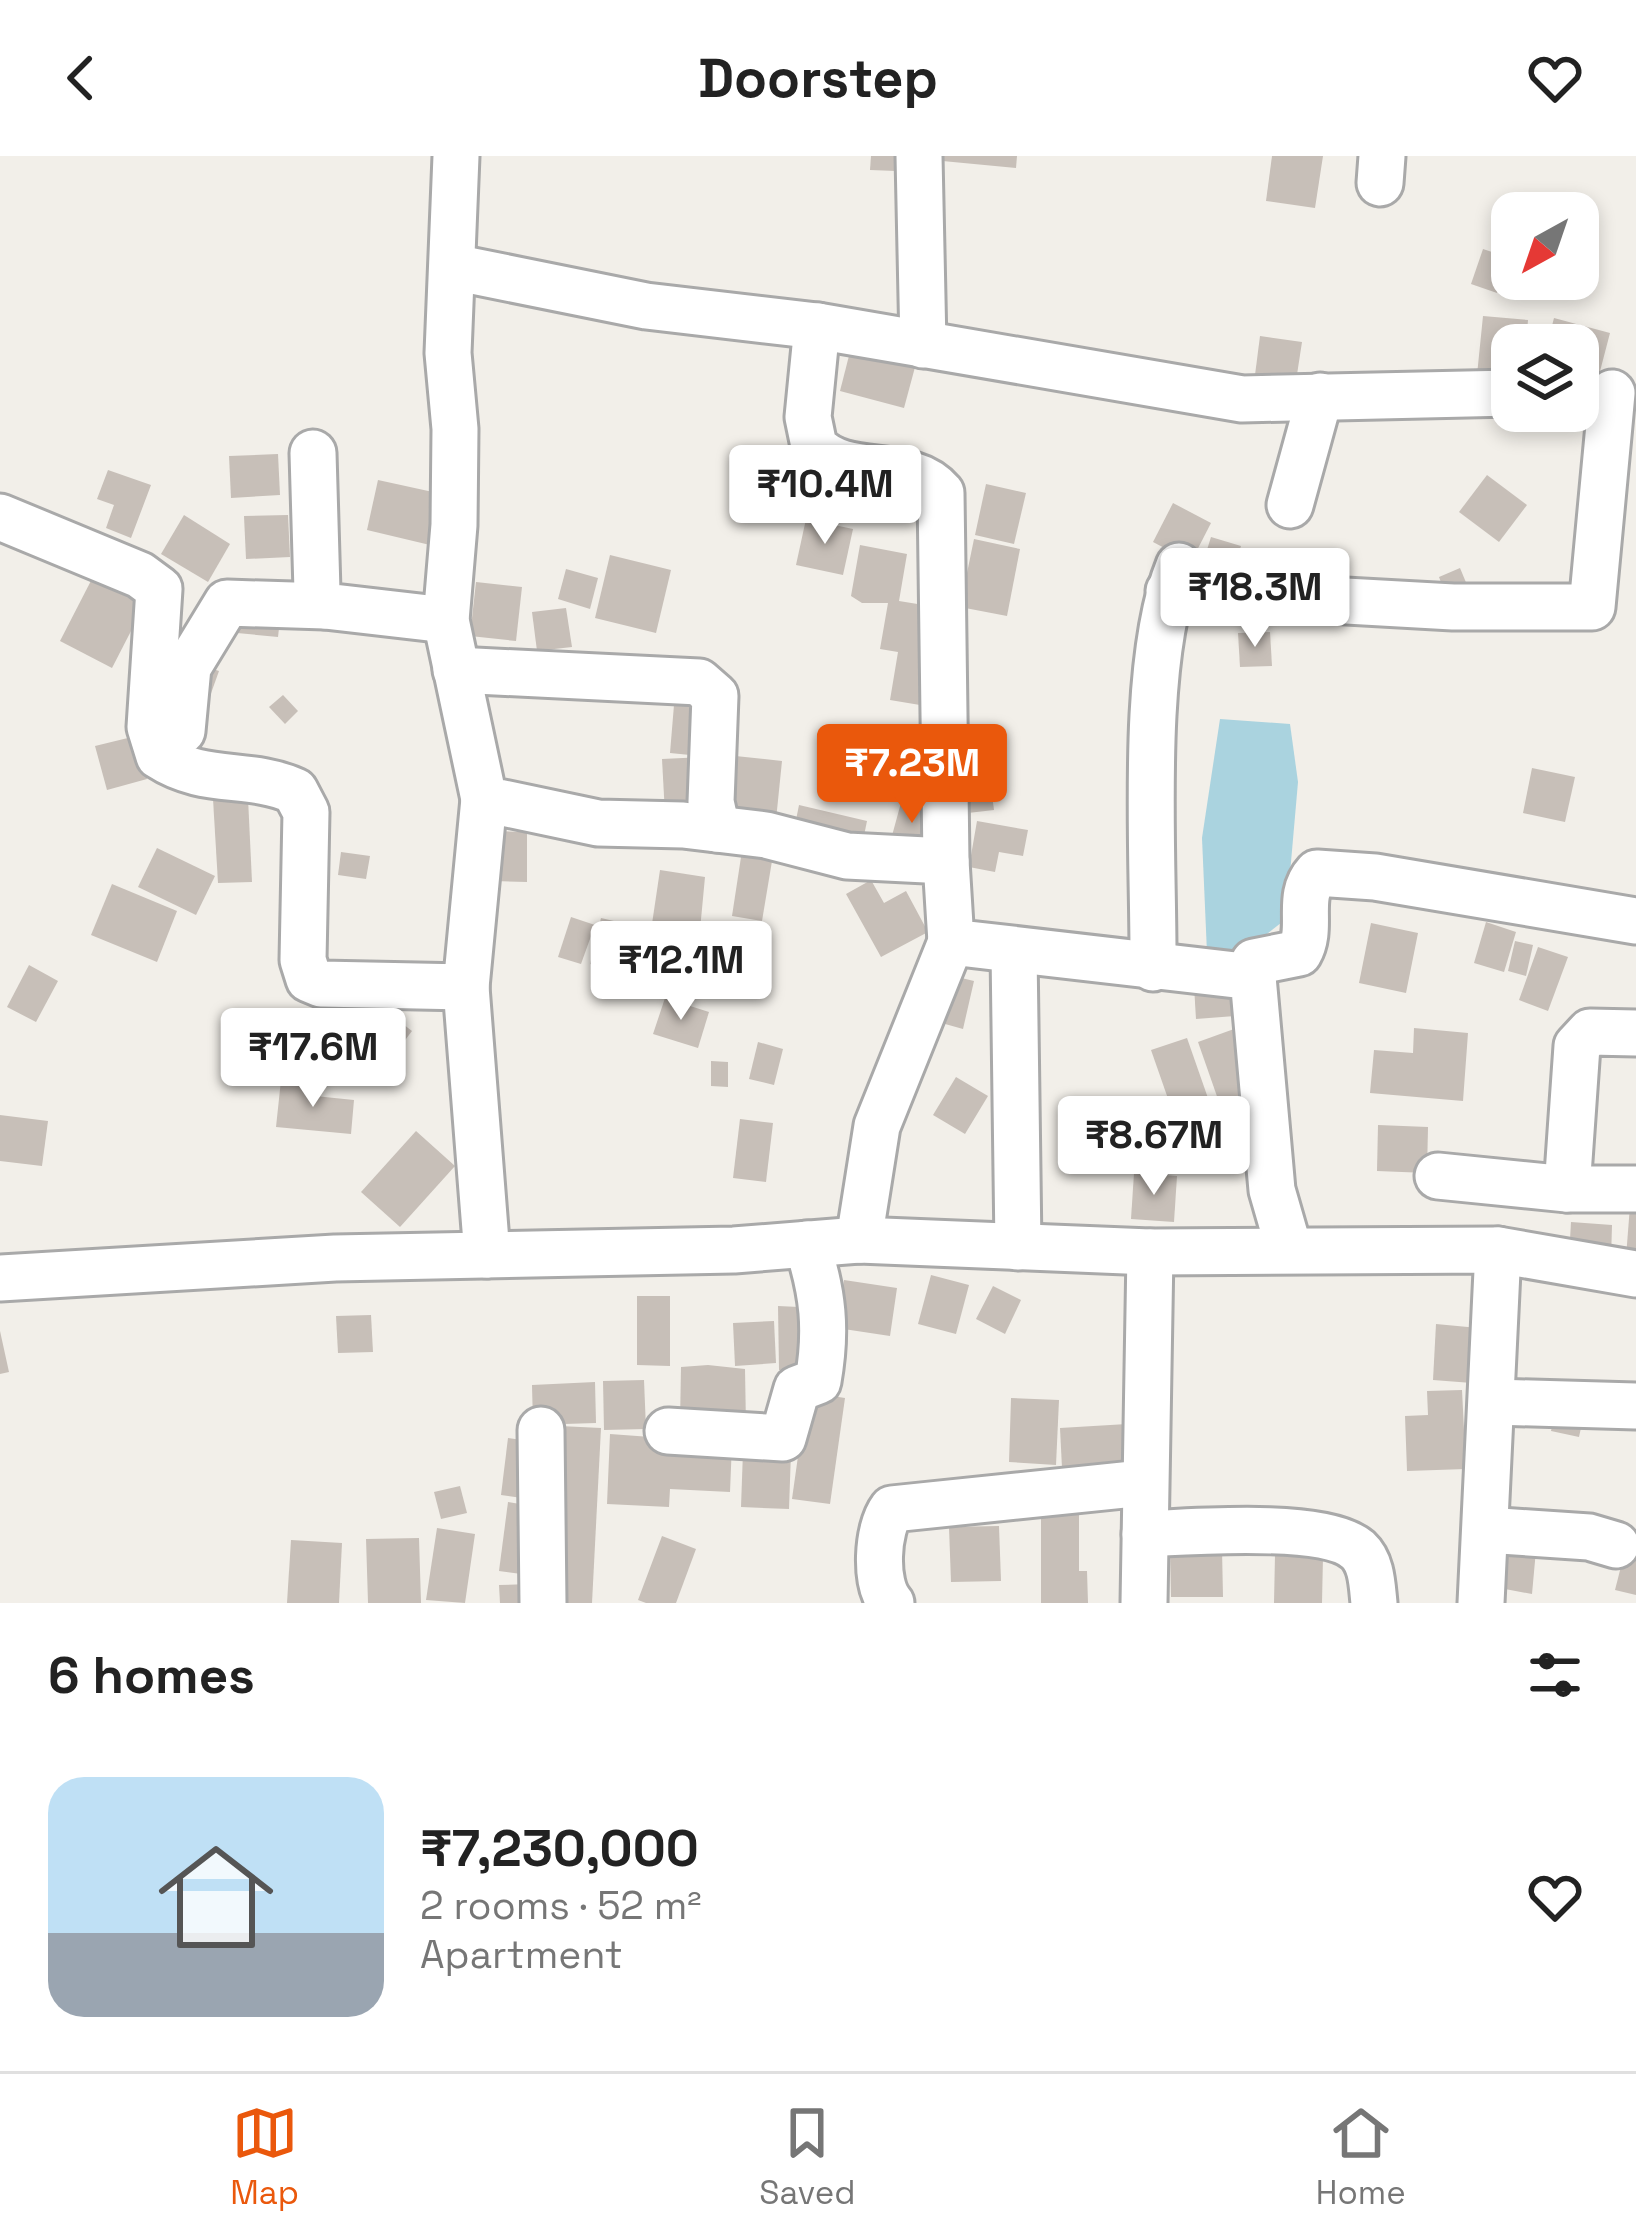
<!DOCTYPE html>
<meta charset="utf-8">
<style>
:root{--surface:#fff;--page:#f2f2f2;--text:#222;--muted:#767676;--line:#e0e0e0;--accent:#ea580c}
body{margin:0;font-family:"Space Grotesk",sans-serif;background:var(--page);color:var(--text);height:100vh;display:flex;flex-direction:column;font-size:45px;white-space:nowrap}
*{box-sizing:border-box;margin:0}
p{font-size:39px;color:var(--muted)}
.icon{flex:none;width:66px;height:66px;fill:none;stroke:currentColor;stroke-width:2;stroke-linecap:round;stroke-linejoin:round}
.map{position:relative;height:1447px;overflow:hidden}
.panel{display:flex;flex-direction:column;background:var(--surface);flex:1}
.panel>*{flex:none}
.needle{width:78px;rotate:220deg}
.controls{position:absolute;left:1491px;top:36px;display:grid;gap:24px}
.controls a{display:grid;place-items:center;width:108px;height:108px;border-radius:24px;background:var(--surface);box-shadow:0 6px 18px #0003;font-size:60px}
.price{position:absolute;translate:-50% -102px;padding:0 27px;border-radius:12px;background:#fff;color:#222;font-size:39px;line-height:78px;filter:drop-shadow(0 3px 6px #0008)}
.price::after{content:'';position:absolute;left:50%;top:72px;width:36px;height:27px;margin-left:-18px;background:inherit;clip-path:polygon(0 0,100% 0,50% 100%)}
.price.active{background:var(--accent);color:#fff}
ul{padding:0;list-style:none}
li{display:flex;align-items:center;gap:36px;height:300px;padding:0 48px}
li+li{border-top:3px solid var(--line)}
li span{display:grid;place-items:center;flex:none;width:336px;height:240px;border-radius:36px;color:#555}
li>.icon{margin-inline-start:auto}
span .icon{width:144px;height:144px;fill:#fffc;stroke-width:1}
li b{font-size:51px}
h2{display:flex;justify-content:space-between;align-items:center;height:144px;padding:0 48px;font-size:51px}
header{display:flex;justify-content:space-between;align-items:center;height:156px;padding:0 48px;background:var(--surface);font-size:54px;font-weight:700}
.menu{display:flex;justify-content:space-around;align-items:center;height:168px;border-top:3px solid var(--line);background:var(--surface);font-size:33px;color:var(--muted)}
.menu a{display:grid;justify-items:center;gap:6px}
.menu .active{color:var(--accent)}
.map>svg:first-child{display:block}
</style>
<header><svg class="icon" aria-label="back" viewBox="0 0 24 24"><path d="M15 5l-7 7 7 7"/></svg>Doorstep<svg class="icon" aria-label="heart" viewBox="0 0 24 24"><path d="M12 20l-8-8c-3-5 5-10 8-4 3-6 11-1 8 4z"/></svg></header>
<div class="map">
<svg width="1636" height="1447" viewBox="0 0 1636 1447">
<rect width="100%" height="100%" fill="#f2efe9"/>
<path fill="#aad3df" d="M1220 563 1290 568 1298 626 1286 763 1244 796 1207 797 1202 682Z"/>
<g fill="#c7bfb8">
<path d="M871 0H897L896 15 870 14Z"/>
<path d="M932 0H1017L1016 12 932 4Z"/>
<path d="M1272 0H1323L1315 52 1266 45Z"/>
<path d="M1483 93 1510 102 1497 137 1471 128Z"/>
<path d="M1483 160 1528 164 1526 189H1512V222L1477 219Z"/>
<path d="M1554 162 1610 177 1598 223 1578 218V189H1547Z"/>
<path d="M1260 180 1302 186 1296 225 1255 219Z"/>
<path d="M853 184 918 200 904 252 840 235Z"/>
<path d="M278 298 280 339 231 342 229 300Z"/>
<path d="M108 314 151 329 131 382 106 372 114 349 97 343Z"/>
<path d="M1487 319 1527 349 1499 386 1459 356Z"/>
<path d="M378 324 442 338 430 389 367 374Z"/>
<path d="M986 328 1026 337 1014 388 975 379Z"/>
<path d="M1173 347 1211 367 1191 406 1153 386Z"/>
<path d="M184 359 230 388 208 426 161 398Z"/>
<path d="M288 359 290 401 246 403 244 360Z"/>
<path d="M806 363 853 373 843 419 796 409Z"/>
<path d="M1211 381 1241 390 1231 422 1201 413Z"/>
<path d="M974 383 1020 393 1007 460 960 451Z"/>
<path d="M860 389 907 398 899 445 936 451 920 549 890 544 898 496 880 493 888 447H862L851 440Z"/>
<path d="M610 399 671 414 656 477 595 462Z"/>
<path d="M1460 412 1470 436 1448 445 1439 421Z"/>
<path d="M566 413 598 422 590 453 558 443Z"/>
<path d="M96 415 148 442 112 512 60 485Z"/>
<path d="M476 426 522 431 516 485 470 480Z"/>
<path d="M239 452 281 455 278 481 237 477Z"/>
<path d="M566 452 572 491 537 495 532 456Z"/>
<path d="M1270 476 1272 510 1240 511 1238 477Z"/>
<path d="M198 508 219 515 205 554Z"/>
<path d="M675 537 706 541 700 600 670 597Z"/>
<path d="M283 539 298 555 285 568 269 551Z"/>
<path d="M136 580 147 623 107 634 95 590Z"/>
<path d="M896 584 925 594 908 639 881 628Z"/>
<path d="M726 599 782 605 776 664 720 657Z"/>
<path d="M704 601 706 656 665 658 662 603Z"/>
<path d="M1532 612 1575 621 1565 666 1523 657Z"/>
<path d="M989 616 994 654 968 657 963 619Z"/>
<path d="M248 642 252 726 218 727 213 643Z"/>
<path d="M902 643 934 652 923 696 890 687Z"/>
<path d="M799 649 867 665 861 694 793 679Z"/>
<path d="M977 665 1028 674 1023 700 999 696 995 716 969 711Z"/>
<path d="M495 675 527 676V726L494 725Z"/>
<path d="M743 688 774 693 762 765 732 760Z"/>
<path d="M157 692 215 720 196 759 138 731Z"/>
<path d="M341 696 370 700 366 723 338 719Z"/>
<path d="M660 714 705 721 698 795 649 788Z"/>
<path d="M871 724 884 747 906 735 928 776 881 801 846 738Z"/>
<path d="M112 728 177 755 157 806 91 779Z"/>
<path d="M571 761 595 769 581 808 558 801Z"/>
<path d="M601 762 648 773 637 819 590 808Z"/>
<path d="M1486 766 1516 776 1504 816 1474 807Z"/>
<path d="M1371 767 1418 777 1406 837 1359 827Z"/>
<path d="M1515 785 1533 789 1526 820 1508 815Z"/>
<path d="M1538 791 1568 801 1548 855 1519 844Z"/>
<path d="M29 809 58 825 36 866 7 851Z"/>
<path d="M949 819 974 825 963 873 938 866Z"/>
<path d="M1245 827 1248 859 1196 863 1194 830Z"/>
<path d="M665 842 709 856 698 892 653 878Z"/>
<path d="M378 849 412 875 396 896 362 870Z"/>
<path d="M1414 872 1468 877 1463 945 1370 937 1374 894 1413 897Z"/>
<path d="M1234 873 1263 957 1227 969 1198 886Z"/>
<path d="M1187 882 1216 965 1180 977 1151 894Z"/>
<path d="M758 886 783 893 774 929 749 923Z"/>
<path d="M711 905 728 906V931L711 930Z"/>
<path d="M956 921 988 940 965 978 933 959Z"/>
<path d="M281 924 316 928 315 940 354 944 351 978 276 971Z"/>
<path d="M0 959 48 965 42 1010 0 1005Z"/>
<path d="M740 963 773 967 766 1026 733 1022Z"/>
<path d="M1378 969 1428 971 1427 1017 1377 1015Z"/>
<path d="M416 975 455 1010 400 1071 361 1036Z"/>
<path d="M1134 1017 1177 1020 1174 1066 1131 1063Z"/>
<path d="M1631 1037H1636V1102L1626 1101Z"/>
<path d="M1571 1066 1612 1069 1611 1104 1569 1102Z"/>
<path d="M931 1119 969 1129 956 1178 918 1168Z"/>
<path d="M844 1124 897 1132 890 1180 837 1172Z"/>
<path d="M993 1130 1021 1144 1005 1178 976 1163Z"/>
<path d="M637 1140H670V1210L637 1209Z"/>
<path d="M778 1150 820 1152 815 1217 779 1214Z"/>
<path d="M371 1159 373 1196 338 1197 336 1160Z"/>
<path d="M774 1165 776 1207 735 1210 733 1167Z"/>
<path d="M1436 1168 1489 1173 1485 1228 1433 1224Z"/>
<path d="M0 1175 9 1216 0 1218Z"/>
<path d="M708 1209 745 1213 746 1270 680 1267 681 1211Z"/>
<path d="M644 1224 646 1273 604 1274 603 1225Z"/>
<path d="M595 1226 596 1267 533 1269 532 1229Z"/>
<path d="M1462 1234 1466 1313 1407 1315 1405 1260 1428 1259 1427 1235Z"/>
<path d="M807 1236 845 1242 830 1348 792 1343Z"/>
<path d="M1011 1242 1059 1244 1056 1309 1009 1306Z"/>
<path d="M1556 1252 1584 1258 1579 1281 1551 1275Z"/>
<path d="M1127 1268 1130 1308 1062 1312 1060 1272Z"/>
<path d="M560 1270 601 1272 592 1447H551Z"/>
<path d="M610 1278 732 1287 730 1336 670 1333 669 1351 607 1348Z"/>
<path d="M508 1282 536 1286 529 1343 501 1339Z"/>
<path d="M743 1295 791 1296 789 1353 741 1351Z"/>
<path d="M460 1330 467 1357 441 1363 434 1336Z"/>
<path d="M508 1346 538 1351 529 1419 499 1415Z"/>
<path d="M1041 1349 1079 1350V1415H1087L1088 1447H1041Z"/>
<path d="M999 1370 1001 1425 951 1426 949 1371Z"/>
<path d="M437 1372 475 1378 465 1447 426 1444Z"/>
<path d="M1629 1379 1636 1381V1439L1615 1434Z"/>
<path d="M662 1380 696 1393 676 1447H646L638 1444Z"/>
<path d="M419 1382 421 1447H368L366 1383Z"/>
<path d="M1490 1382 1537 1383 1532 1438 1484 1429Z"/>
<path d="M291 1384 342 1387 339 1447H287Z"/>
<path d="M1170 1393H1222L1223 1441H1171Z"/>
<path d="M1275 1399 1323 1400 1322 1447H1274Z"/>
<path d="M531 1428 532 1447H500L499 1429Z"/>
</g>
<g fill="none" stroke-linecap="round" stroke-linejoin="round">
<g stroke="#a9a9a9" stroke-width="51">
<g id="minor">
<path d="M456 0 448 197 455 273 454 369 446 464 484 643 598 667 683 669 766 679 847 700 946 705 951 786 1253 821 1272 1034 1289 1093"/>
<path d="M919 0 923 189"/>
<path d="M1380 27 1382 0"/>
<path d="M453 111 646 150 817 170 1242 243 1512 237"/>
<path d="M817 170 808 261 814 290C846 326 910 300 941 337L946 705"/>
<path d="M313 297 317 435 325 450 446 464"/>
<path d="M1290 349 1320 240"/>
<path d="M0 361 140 419 159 433 150 571 159 600C205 630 247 614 295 635L306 656 303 804 309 823 321 828 466 831 484 643"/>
<path d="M1169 435 1453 451H1592L1612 237"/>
<path d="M456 514 699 526 715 540 711 646 717 673"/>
<path d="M182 575 188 511 227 447 325 450"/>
<path d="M1014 795 1018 1091"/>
<path d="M1153 812C1154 701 1139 508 1179 410"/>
<path d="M1253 821 1254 806 1299 797C1314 771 1295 741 1317 717L1375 721 1636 765"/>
<path d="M466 831 487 1099"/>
<path d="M1438 1020 1567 1033H1636"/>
<path d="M1567 1033 1577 890 1590 876 1636 877"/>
<path d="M859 1084 877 970 951 786"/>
<path d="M0 1122 335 1102 734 1094 859 1084 1150 1096 1498 1094 1636 1118"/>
<path d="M1494 1246 1636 1250"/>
<path d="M541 1274 543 1447"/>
<path d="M668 1275 783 1282 797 1233 818 1225C827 1174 823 1137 807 1088"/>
<path d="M1486 1374 1589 1381 1616 1389"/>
<path d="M1145 1378C1190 1376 1325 1365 1358 1394 1372 1407 1372 1429 1374 1447"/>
<path d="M891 1447C874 1428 877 1373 892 1353L1143 1327"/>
<path d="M1144 1447 1150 1096"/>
<path d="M1481 1447 1498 1094"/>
</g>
</g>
<use href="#minor" stroke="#fff" stroke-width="45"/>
</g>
</svg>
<div class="controls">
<a><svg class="needle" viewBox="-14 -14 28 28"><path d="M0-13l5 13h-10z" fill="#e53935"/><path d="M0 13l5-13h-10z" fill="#767676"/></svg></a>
<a><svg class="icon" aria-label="layers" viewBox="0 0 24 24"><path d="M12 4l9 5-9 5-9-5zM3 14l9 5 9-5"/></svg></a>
</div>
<b class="price" style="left:825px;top:391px">₹10.4M</b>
<b class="price" style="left:1255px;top:494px">₹18.3M</b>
<b class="price active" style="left:912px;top:670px">₹7.23M</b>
<b class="price" style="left:681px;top:867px">₹12.1M</b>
<b class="price" style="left:313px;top:954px">₹17.6M</b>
<b class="price" style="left:1154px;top:1042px">₹8.67M</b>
</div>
<section class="panel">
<h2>6 homes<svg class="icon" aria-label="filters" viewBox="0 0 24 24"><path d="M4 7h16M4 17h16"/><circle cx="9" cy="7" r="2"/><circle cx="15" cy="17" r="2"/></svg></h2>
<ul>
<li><span style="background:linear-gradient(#bfe0f5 65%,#9aa5b1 0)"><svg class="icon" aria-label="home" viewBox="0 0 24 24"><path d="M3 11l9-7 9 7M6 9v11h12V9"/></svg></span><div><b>₹7,230,000</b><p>2 rooms · 52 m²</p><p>Apartment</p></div><svg class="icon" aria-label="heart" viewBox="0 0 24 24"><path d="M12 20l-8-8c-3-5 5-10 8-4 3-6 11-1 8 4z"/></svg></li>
</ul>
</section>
<nav class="menu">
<a class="active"><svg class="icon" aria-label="map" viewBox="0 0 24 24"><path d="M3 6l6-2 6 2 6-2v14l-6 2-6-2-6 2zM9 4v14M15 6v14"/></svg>Map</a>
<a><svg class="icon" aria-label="saved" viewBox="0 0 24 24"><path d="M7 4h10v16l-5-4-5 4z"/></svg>Saved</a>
<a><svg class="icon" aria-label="home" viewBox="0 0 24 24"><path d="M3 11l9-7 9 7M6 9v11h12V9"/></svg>Home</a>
</nav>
